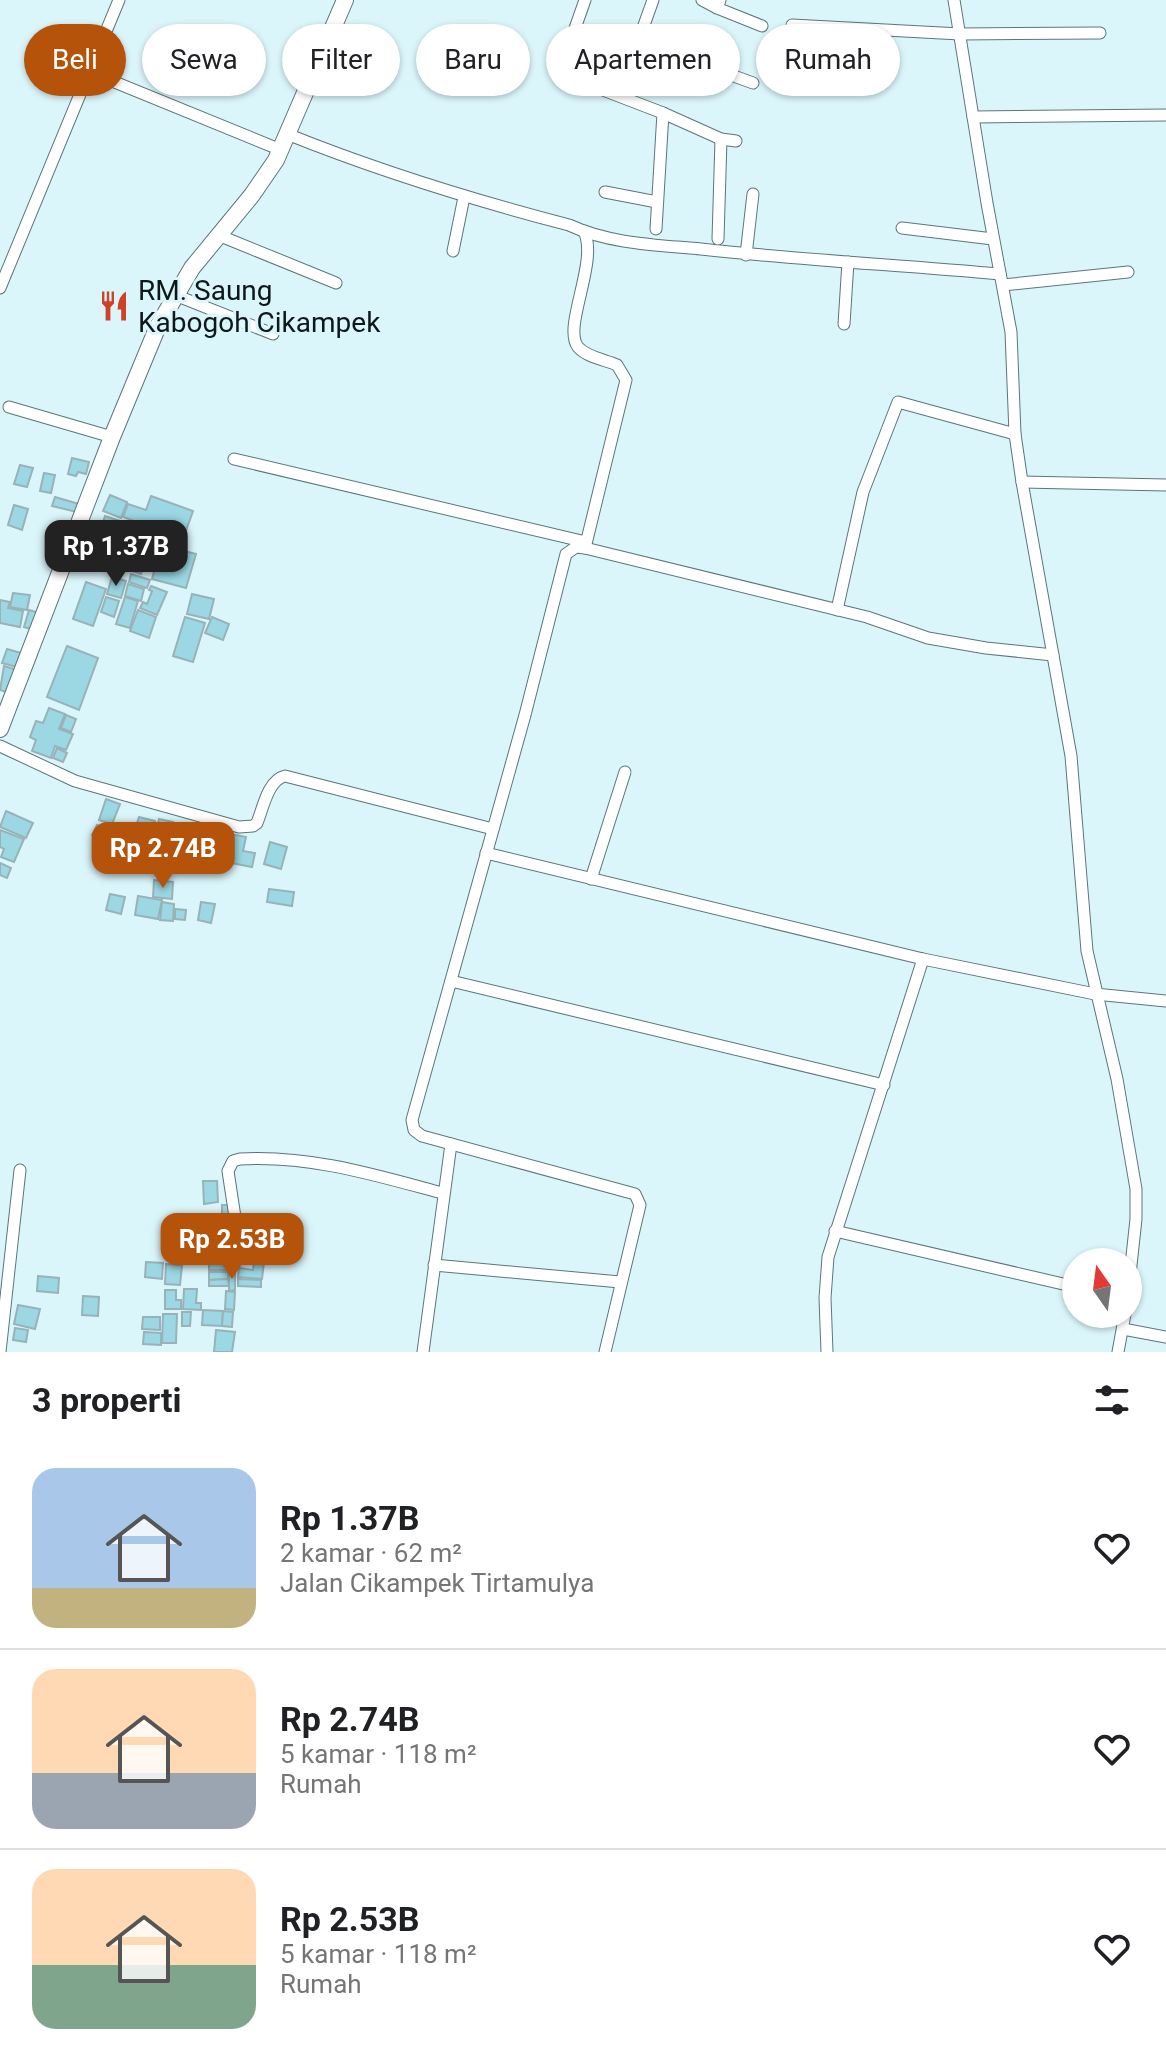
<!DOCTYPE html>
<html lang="id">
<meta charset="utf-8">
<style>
:root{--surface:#fff;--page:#f2f2f2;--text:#202124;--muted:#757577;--line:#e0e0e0;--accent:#b45309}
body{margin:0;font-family:Roboto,sans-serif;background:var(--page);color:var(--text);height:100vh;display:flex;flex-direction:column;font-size:30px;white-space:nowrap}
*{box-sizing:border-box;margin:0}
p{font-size:26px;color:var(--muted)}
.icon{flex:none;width:44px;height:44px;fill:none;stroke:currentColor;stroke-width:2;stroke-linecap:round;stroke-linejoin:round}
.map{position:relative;height:1352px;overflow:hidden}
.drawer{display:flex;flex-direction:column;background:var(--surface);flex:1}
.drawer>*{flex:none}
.banner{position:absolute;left:24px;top:24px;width:1118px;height:72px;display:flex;gap:16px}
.needle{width:52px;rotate:346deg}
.tools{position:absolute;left:1062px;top:1248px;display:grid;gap:16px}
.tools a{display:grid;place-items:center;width:80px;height:80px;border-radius:50%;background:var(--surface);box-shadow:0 2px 6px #0004;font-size:40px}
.price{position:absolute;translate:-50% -68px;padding:0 18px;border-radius:16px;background:var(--accent);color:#fff;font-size:26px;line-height:52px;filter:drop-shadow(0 2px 4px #0008)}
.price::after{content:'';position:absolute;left:50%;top:48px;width:24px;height:18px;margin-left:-12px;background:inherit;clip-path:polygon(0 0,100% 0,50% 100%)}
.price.current{background:#222;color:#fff}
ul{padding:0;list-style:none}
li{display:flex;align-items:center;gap:24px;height:200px;padding:0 32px}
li+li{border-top:2px solid var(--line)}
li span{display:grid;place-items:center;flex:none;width:224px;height:160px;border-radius:24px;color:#555}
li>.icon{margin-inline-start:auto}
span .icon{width:96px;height:96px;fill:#fffc;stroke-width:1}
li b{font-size:34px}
h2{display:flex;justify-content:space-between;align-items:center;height:96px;padding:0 32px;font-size:34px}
.tag{padding:0 28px;border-radius:36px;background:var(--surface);box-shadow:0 2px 6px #0004;font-size:28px;line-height:72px}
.tag.current{background:var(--accent);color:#fff}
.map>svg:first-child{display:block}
</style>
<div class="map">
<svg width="1166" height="1352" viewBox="0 0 1166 1352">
<rect width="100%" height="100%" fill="#dbf6fb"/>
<g fill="#9bd8e3" stroke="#98b2b7" stroke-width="2">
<path d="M72 458 89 462 86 474 78 472 76 476 68 474Z"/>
<path d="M20 465 33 468 27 487 14 484Z"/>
<path d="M44 473 55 475 51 493 40 491Z"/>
<path d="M110 495 127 502 121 518 103 511Z"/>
<path d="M151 496 193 511 183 539 123 517 128 504 146 510Z"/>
<path d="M55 497 79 504 77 512 52 506Z"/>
<path d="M14 505 28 509 22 530 8 525Z"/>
<path d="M105 516 120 521 116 533 101 528Z"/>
<path d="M130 536 151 543 141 574 120 567Z"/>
<path d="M161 545 196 554 186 588 152 579Z"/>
<path d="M131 574 150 580 147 588 129 582Z"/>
<path d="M112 577 126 581 121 598 107 594Z"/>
<path d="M86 582 106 589 93 626 73 619Z"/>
<path d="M128 584 144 589 141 601 125 596Z"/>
<path d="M151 586 167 592 157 615 140 608 143 602 147 604 152 591 149 590Z"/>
<path d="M13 593 30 595 27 610 10 607Z"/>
<path d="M192 594 214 599 209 619 187 614Z"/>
<path d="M106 597 119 601 114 617 101 612Z"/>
<path d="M125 597 138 601 130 628 116 624Z"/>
<path d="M0 600 10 602 8 608 23 611 20 627 0 623Z"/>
<path d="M29 610 39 613 34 630 24 627Z"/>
<path d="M138 610 156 617 149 638 130 631Z"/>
<path d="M185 617 205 623 193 662 173 656Z"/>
<path d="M212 617 229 624 223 640 205 633Z"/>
<path d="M67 646 98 658 79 710 47 697Z"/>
<path d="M7 649 21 653 17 667 2 663Z"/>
<path d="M4 666 17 670 9 693 0 690Z"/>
<path d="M49 708 65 714 59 729 73 734 66 750 55 746 51 758 32 751 36 740 30 737 36 721 43 723Z"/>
<path d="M66 715 76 719 71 732 61 728Z"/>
<path d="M57 748 67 753 63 762 53 758Z"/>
<path d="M106 799 120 804 112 824 99 820Z"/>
<path d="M6 811 33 823 26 838 0 827Z"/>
<path d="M139 817 155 821 145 856 128 851Z"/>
<path d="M159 819 173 822 164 860 150 857Z"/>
<path d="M97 825 111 831 106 840 92 835Z"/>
<path d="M203 827 225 833 220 853 197 848Z"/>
<path d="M0 830 24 839 14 862 1 857 4 849 0 847Z"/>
<path d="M226 833 246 837 243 851 255 853 252 867 221 861Z"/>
<path d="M173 837 188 840 185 859 170 856Z"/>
<path d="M270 842 287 847 281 869 264 864Z"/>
<path d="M184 862 201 864 200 871 183 868Z"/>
<path d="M0 863 11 868 7 878 0 875Z"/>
<path d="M154 880 173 882 172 899 153 897Z"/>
<path d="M269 889 294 892 292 906 267 902Z"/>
<path d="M110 894 125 897 121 914 106 910Z"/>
<path d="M138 896 162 900 158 919 135 915Z"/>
<path d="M162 902 174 904 173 921 160 920Z"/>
<path d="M201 902 215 904 211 923 198 920Z"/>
<path d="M175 909 186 910 185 920 175 919Z"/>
<path d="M203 1181H217L218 1202 204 1204Z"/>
<path d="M222 1205H231L232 1221H222Z"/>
<path d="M225 1224 236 1225 235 1252 223 1251Z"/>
<path d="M209 1261H224V1266H235V1270H209Z"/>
<path d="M254 1261 264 1262 262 1279 238 1277 239 1268 253 1270Z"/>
<path d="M146 1262 163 1263 162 1279 145 1277Z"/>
<path d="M166 1264 182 1265 180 1285 165 1284Z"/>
<path d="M229 1271H235V1290L229 1291Z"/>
<path d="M209 1272H228V1279L209 1280Z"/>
<path d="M38 1276 59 1278 58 1293 37 1291Z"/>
<path d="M228 1279 229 1286H209V1280Z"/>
<path d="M238 1279 261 1280V1287L238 1286Z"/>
<path d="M184 1289H197L196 1303H201V1310L183 1309Z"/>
<path d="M165 1290H176V1300H181V1309H165Z"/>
<path d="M226 1291 235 1292 234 1310 225 1309Z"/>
<path d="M83 1296 99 1297 98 1316 82 1315Z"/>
<path d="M18 1305 40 1309 35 1329 14 1324Z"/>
<path d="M203 1310 223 1311 222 1326 202 1325Z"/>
<path d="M223 1311 233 1312 232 1327 222 1326Z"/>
<path d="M182 1312H191L190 1326H182Z"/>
<path d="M163 1314H177L176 1343H162Z"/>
<path d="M143 1317H160V1330L142 1329Z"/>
<path d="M15 1328 28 1330 26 1342 13 1340Z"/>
<path d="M216 1330 235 1332 232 1352H214Z"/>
<path d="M144 1332 161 1333V1345L143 1344Z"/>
</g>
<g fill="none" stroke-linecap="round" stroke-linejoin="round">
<g stroke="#5c7579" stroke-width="13">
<g id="street">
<path d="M585 0 562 65 564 75 663 113 721 139 736 141"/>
<path d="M702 0 717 8"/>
<path d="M720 0 717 8 762 26"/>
<path d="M954 0 987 203 1011 332 1015 434 1022 482 1071 756 1087 951 1117 1079 1136 1189V1219L1128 1293"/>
<path d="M792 25 960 34 1100 33"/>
<path d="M638 41 753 83"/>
<path d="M90 72 281 150"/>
<path d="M619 95 653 0"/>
<path d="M973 117 1166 115"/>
<path d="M287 134C379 171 473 200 569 225 610 244 657 245 701 249 801 260 901 265 1000 274"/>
<path d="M605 192 657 202"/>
<path d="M902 228 993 239"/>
<path d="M656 229 663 113"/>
<path d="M584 231C599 262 562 327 578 347 586 357 606 360 617 365L626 380 585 548"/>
<path d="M218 235 336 283"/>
<path d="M718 239 721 139"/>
<path d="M453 251 464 197"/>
<path d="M746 255 753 194"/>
<path d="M1003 285 1128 272"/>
<path d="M0 288 119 0"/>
<path d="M175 295 273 334"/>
<path d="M844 324 848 262"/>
<path d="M9 407 112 437"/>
<path d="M234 459 586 542"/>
<path d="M1022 482 1166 485"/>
<path d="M837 610 863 492 898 402 1015 434"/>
<path d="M0 746 75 781 239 827 253 826 257 823C263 808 268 780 285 776L493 829"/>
<path d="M486 853 923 959 1095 994 1166 1001"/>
<path d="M591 879 625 772"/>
<path d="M451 981 884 1085"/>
<path d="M835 1231 1076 1287"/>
<path d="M240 1250 228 1171 233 1161 240 1159C310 1155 375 1175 442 1193"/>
<path d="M434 1265 620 1282"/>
<path d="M1123 1329 1166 1337"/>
<path d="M0 1352 20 1170"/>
<path d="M423 1352 451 1144"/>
<path d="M605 1352 640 1205 635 1194 422 1136 414 1130 412 1120 525 715 566 554 576 547 585 548 867 617 928 638 986 648 1053 655"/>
<path d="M827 1352 825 1298 828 1257 923 959"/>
<path d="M1118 1352 1125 1314"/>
</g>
</g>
<g stroke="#5c7579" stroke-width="18">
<path id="secondary" d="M0 729 112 437 158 326 192 268 252 195 276 160 345 0"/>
</g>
<use href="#street" stroke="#fff" stroke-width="11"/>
<use href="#secondary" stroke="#fff" stroke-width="16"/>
</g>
<defs>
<g id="restaurant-bare" transform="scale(2.4)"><path d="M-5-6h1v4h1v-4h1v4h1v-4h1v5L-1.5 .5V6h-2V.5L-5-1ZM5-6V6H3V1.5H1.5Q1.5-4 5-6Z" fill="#ce4328" stroke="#dbf6fb" stroke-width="2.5" paint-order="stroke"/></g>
</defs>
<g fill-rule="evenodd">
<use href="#restaurant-bare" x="114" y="306"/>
</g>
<g text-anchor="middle" stroke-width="6" stroke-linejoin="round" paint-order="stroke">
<g font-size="28" fill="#0e181a" stroke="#dbf6fb" text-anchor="start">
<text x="138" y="300">RM. Saung<tspan x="138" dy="32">Kabogoh Cikampek</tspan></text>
</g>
</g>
</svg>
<div class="tools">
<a><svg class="needle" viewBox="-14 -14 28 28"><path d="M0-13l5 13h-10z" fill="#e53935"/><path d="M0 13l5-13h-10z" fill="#757577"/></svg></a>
</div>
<b class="price current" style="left:116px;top:588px">Rp 1.37B</b>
<b class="price" style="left:163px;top:890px">Rp 2.74B</b>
<b class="price" style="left:232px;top:1281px">Rp 2.53B</b>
<div class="banner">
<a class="tag current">Beli</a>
<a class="tag">Sewa</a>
<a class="tag">Filter</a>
<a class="tag">Baru</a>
<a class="tag">Apartemen</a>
<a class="tag">Rumah</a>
</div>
</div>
<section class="drawer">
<h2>3 properti<svg class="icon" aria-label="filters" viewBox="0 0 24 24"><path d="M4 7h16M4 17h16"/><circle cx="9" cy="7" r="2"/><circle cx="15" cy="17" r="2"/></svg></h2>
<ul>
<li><span style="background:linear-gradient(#a9c7e8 75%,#c2b280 0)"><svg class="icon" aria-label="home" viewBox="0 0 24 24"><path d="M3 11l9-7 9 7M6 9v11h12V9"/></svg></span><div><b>Rp 1.37B</b><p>2 kamar · 62 m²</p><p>Jalan Cikampek Tirtamulya</p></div><svg class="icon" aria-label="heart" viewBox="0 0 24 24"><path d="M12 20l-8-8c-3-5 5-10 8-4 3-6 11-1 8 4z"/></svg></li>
<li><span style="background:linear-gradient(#ffd9b3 65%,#9aa5b1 0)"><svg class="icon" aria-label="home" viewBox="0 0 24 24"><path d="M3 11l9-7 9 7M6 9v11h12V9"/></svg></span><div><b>Rp 2.74B</b><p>5 kamar · 118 m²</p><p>Rumah</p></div><svg class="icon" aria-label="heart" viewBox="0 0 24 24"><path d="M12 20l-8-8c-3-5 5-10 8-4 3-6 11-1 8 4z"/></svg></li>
<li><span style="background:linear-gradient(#ffd9b3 60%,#7fa58c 0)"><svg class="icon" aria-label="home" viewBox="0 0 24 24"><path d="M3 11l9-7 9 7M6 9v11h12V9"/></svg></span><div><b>Rp 2.53B</b><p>5 kamar · 118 m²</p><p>Rumah</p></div><svg class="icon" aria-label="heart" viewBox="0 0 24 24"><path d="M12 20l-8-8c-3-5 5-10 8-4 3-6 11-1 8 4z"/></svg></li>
</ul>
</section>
